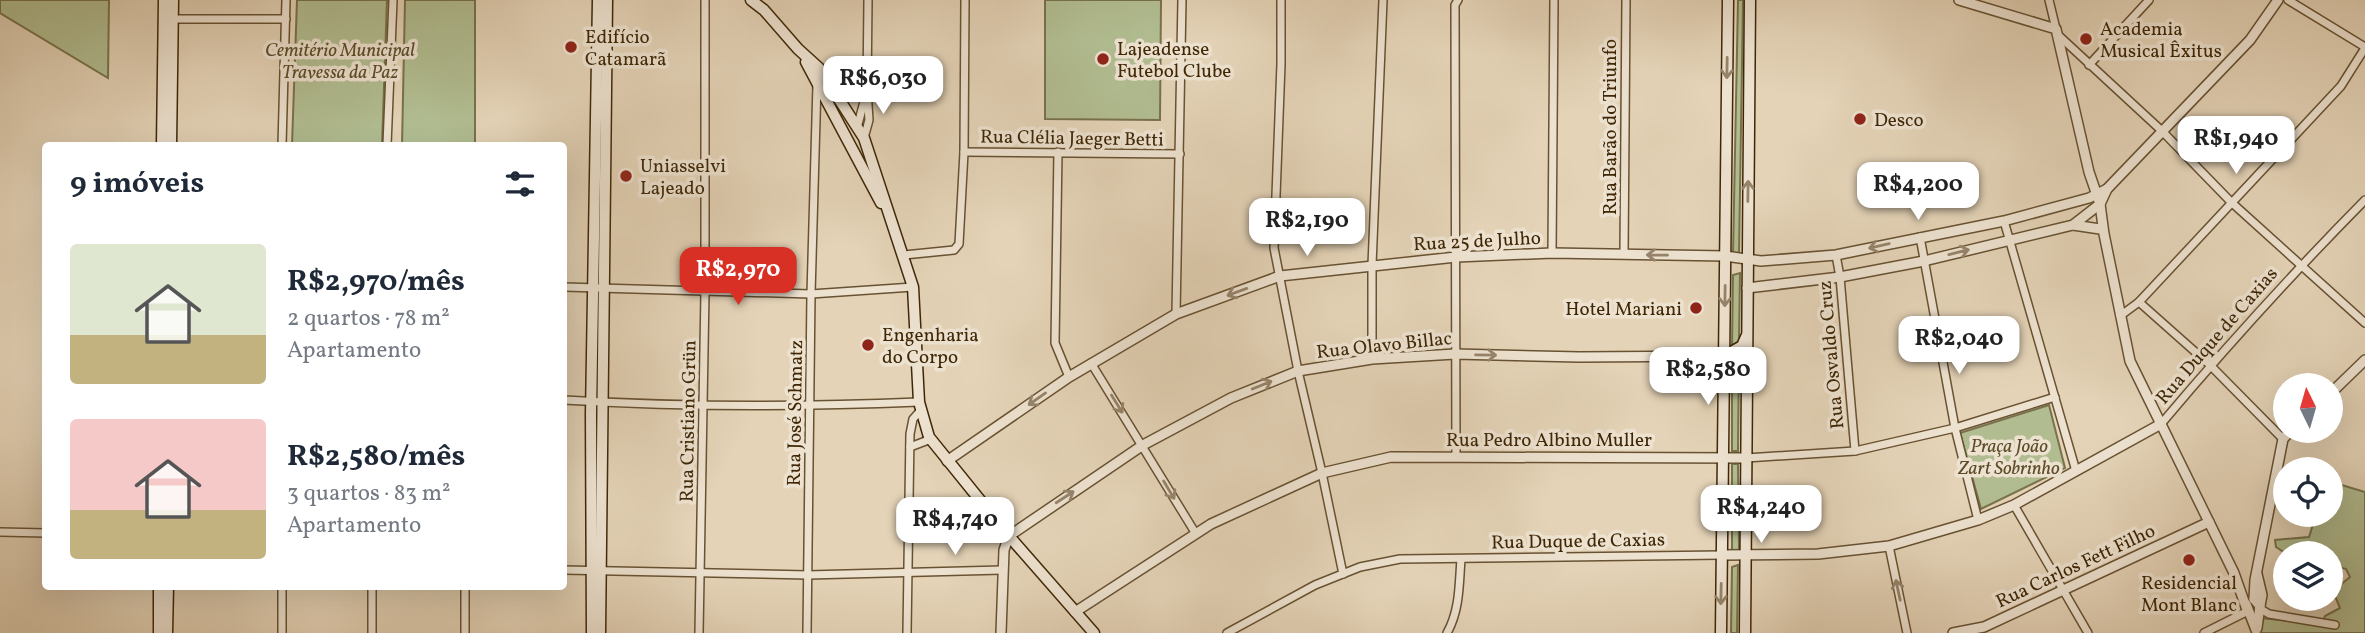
<!DOCTYPE html>
<html lang="pt">
<meta charset="utf-8">
<style>
:root{--surface:#fff;--page:#f6f6f7;--text:#1f2937;--muted:#747a83;--accent:#d93025}
body{margin:0;font-family:Vollkorn,serif;background:var(--page);color:var(--text);height:100vh;display:flex;flex-direction:column;font-size:26px;white-space:nowrap}
*{box-sizing:border-box;margin:0}
p{font-size:23px;color:var(--muted)}
.icon{flex:none;width:38px;height:38px;fill:none;stroke:currentColor;stroke-width:2;stroke-linecap:round;stroke-linejoin:round}
.map{position:relative;flex:1;overflow:hidden}
.details{position:absolute;left:42px;top:142px;width:525px;height:448px;display:flex;flex-direction:column;background:var(--surface);border-radius:7px;box-shadow:0 7px 28px #0002}
.details>*{flex:none}
.needle{width:46px;rotate:355deg}
.buttons{position:absolute;left:2273px;top:373px;display:grid;gap:14px}
.buttons a{display:grid;place-items:center;width:70px;height:70px;border-radius:50%;background:var(--surface);box-shadow:0 7px 28px #0002;font-size:35px}
.price{position:absolute;translate:-50% -60px;padding:0 16px;border-radius:14px;background:#fff;color:#222;font-size:23px;line-height:46px;filter:drop-shadow(0 2px 4px #0008)}
.price::after{content:'';position:absolute;left:50%;top:42px;width:21px;height:16px;margin-left:-10px;background:inherit;clip-path:polygon(0 0,100% 0,50% 100%)}
.price.active{background:var(--accent);color:#fff}
ul{padding:0;list-style:none}
li{display:flex;align-items:center;gap:21px;height:175px;padding:0 28px}
li span{display:grid;place-items:center;flex:none;width:196px;height:140px;border-radius:7px;color:#555}
li>.icon{margin-inline-start:auto}
span .icon{width:84px;height:84px;fill:#fffc;stroke-width:1}
li b{font-size:30px}
h2{display:flex;justify-content:space-between;align-items:center;height:84px;padding:0 28px;font-size:30px}
.map>svg:first-child{display:block}
</style>
<div class="map">
<svg width="2365" height="633" viewBox="0 0 2365 633">
<rect width="100%" height="100%" fill="#e4d3b7"/>
<filter id="stains"><feTurbulence type="fractalNoise" baseFrequency=".00286" numOctaves="4"/><feColorMatrix values="0 0 0 0 .2 0 0 0 0 .09 0 0 0 0 .02 0 0 0 .5 -.17"/></filter>
<radialGradient id="worn" r=".72"><stop offset=".6" stop-color="#630" stop-opacity="0"/><stop offset="1" stop-color="#630" stop-opacity=".3"/></radialGradient>
<g fill="#b1bd91" stroke="#78724c" stroke-width="2">
<path d="M0 0H109L108 78 0 13Z"/>
<path d="M297 0H387L382 145H292Z"/>
<path d="M405 0H475V145H402Z"/>
<path d="M1045 0H1161L1160 120 1045 119Z"/>
<path d="M1738 0H1743L1739 255 1733 254Z"/>
<path d="M1740 273 1739 341 1732 347 1733 275Z"/>
<path d="M1739 356 1738 451H1732V361Z"/>
<path d="M2049 405 2065 468 1981 509 1960 433Z"/>
<path d="M1732 464H1738L1739 550H1732Z"/>
<path d="M2335 483 2365 492V633H2260V618L2322 624 2325 616 2340 608 2335 596 2339 586 2350 577 2346 569 2331 565V553H2285L2276 547 2275 540 2309 537 2316 515 2331 514V489Z"/>
<path d="M1738 565 1737 633H1731L1732 567Z"/>
</g>
<g fill="none" stroke-linecap="round" stroke-linejoin="round">
<g stroke="#685232" stroke-width="10">
<g id="minor">
<path d="M1281 0V64L1274 248 1298 371 1322 473 1343 574"/>
<path d="M2049 0 2056 29"/>
<path d="M2288 0 2365 47"/>
<path d="M171 19H286"/>
<path d="M2057 34 2162 131 2231 202 2365 323"/>
<path d="M2089 65 2149 0"/>
<path d="M857 128 866 94"/>
<path d="M864 138 869 120 867 90 868 0"/>
<path d="M282 145 286 0"/>
<path d="M387 145 393 0"/>
<path d="M964 152 1180 154"/>
<path d="M1058 152 1055 343 1069 377"/>
<path d="M2004 221 2076 471"/>
<path d="M1920 237 1955 428 1978 520"/>
<path d="M1552 253 1554 0"/>
<path d="M1624 254 1626 0"/>
<path d="M904 255 954 250 959 244 964 152 965 0"/>
<path d="M1836 255 1840 277 1855 451"/>
<path d="M564 287 811 294 913 287"/>
<path d="M2139 302 2210 365 2283 439"/>
<path d="M1176 314 1182 0"/>
<path d="M2120 316 2139 302 2341 86 2365 48"/>
<path d="M1372 359V265L1383 0"/>
<path d="M1091 363 1196 534"/>
<path d="M564 400C682 407 800 407 919 402"/>
<path d="M2161 424C2226 347 2294 272 2365 200"/>
<path d="M910 447 931 439"/>
<path d="M1456 456 1455 5 1458 0"/>
<path d="M1746 458 1855 451 1955 428 2055 397"/>
<path d="M2014 505 2088 633"/>
<path d="M0 532 46 533"/>
<path d="M1889 546 1907 633"/>
<path d="M564 570 808 575 1002 570"/>
<path d="M282 586V633"/>
<path d="M372 586V633"/>
<path d="M465 586V633"/>
<path d="M2259 608 2269 614 2335 625"/>
<path d="M699 633 705 292V0"/>
<path d="M807 633 811 294 817 84"/>
<path d="M907 633 910 434 913 419 921 410"/>
<path d="M1227 633 1315 585 1360 567 1400 559 1722 555"/>
<path d="M1447 633C1460 610 1459 584 1461 559"/>
<path d="M2204 633 2248 611"/>
</g>
</g>
<g stroke="#685232" stroke-width="12">
<g id="tertiary">
<path d="M1959 0 2056 29 2089 172 2100 204 2104 234 2130 361 2234 573 2246 607"/>
<path d="M2073 225 2100 229"/>
<path d="M1747 288 1840 277 1924 261 2073 225 2100 204 2107 189 2250 40 2278 0"/>
<path d="M2331 393 2365 360"/>
<path d="M947 461 1069 377 1176 314 1280 276 1456 257 1552 253 1725 256 1761 261 1836 255 2004 221 2089 198 2107 189"/>
<path d="M1722 555 1818 554 1889 546 1978 520 2014 505 2161 424"/>
<path d="M2257 574 2262 595 2260 606"/>
<path d="M2254 599 2255 580 2283 439 2291 430"/>
<path d="M2254 599 2260 606 2257 628"/>
<path d="M2246 604 2256 630"/>
<path d="M1075 612 1211 524 1322 473 1391 457 1746 458"/>
<path d="M1001 633 1004 550 1009 536 1143 445 1231 398 1298 371 1372 359 1455 354 1579 357 1724 356"/>
<path d="M1953 633 1984 627 2209 522"/>
</g>
</g>
<g stroke="#3f2706" stroke-width="13">
<g id="secondary">
<path d="M751 0 764 10 798 49 819 68 864 138 913 287 919 402 929 437 1009 536 1094 633"/>
<path d="M806 62 881 203"/>
<path d="M162 145 164 0"/>
<path d="M171 145 173 0"/>
<path d="M1724 356 1742 346 1746 337"/>
<path d="M159 633V586"/>
<path d="M167 633 168 586"/>
<path d="M592 633 591 414 598 0"/>
<path d="M600 633 607 0"/>
<path d="M1721 633 1728 0"/>
<path d="M1745 633 1750 0"/>
</g>
</g>
<use href="#minor" stroke="#ede2d0" stroke-width="7"/>
<use href="#tertiary" stroke="#ede2d0" stroke-width="9"/>
<use href="#secondary" stroke="#ede2d0" stroke-width="10"/>
</g>
<defs><path id="oneway-shaft" d="M-6 0H5M1.5-3L5.5 0L1.5 3" fill="none" stroke-width="1.6" stroke-linecap="round" stroke-linejoin="round" transform="scale(1.75)"/></defs>
<g stroke="#96846b">
<use href="#oneway-shaft" transform="translate(1727 68) rotate(91)"/>
<use href="#oneway-shaft" transform="translate(1748 191) rotate(-89)"/>
<use href="#oneway-shaft" transform="translate(1879 246) rotate(167)"/>
<use href="#oneway-shaft" transform="translate(1959 252) rotate(-14)"/>
<use href="#oneway-shaft" transform="translate(1657 255) rotate(-179)"/>
<use href="#oneway-shaft" transform="translate(1237 292) rotate(160)"/>
<use href="#oneway-shaft" transform="translate(1725 296) rotate(91)"/>
<use href="#oneway-shaft" transform="translate(1486 355) rotate(1)"/>
<use href="#oneway-shaft" transform="translate(1262 385) rotate(-22)"/>
<use href="#oneway-shaft" transform="translate(1037 399) rotate(145)"/>
<use href="#oneway-shaft" transform="translate(1117 404) rotate(58)"/>
<use href="#oneway-shaft" transform="translate(1169 490) rotate(59)"/>
<use href="#oneway-shaft" transform="translate(1065 497) rotate(-33)"/>
<use href="#oneway-shaft" transform="translate(1898 590) rotate(-102)"/>
<use href="#oneway-shaft" transform="translate(1721 594) rotate(91)"/>
</g>
<g fill="#8f2418" stroke="#ede2d0" stroke-width="2.5">
<circle cx="2086" cy="39" r="7"/>
<circle cx="571" cy="47" r="7"/>
<circle cx="1103" cy="59" r="7"/>
<circle cx="1860" cy="119" r="7"/>
<circle cx="626" cy="176" r="7"/>
<circle cx="1696" cy="308" r="7"/>
<circle cx="868" cy="345" r="7"/>
<circle cx="2189" cy="560" r="7"/>
</g>
<g text-anchor="middle" stroke-width="7" stroke-linejoin="round" paint-order="stroke">
<g font-size="19" fill="#3f2706" stroke="#ede2d0" text-anchor="start">
<text x="2100" y="35">Academia<tspan x="2100" dy="22">Musical Êxitus</tspan></text>
<text x="585" y="43">Edifício<tspan x="585" dy="22">Catamarã</tspan></text>
<text x="1117" y="55">Lajeadense<tspan x="1117" dy="22">Futebol Clube</tspan></text>
<text x="1874" y="126">Desco</text>
<text x="640" y="172">Uniasselvi<tspan x="640" dy="22">Lajeado</tspan></text>
<text x="1682" y="315" text-anchor="end">Hotel Mariani</text>
<text x="882" y="341">Engenharia<tspan x="882" dy="22">do Corpo</tspan></text>
<text x="2189" y="589" text-anchor="middle">Residencial<tspan x="2189" dy="22">Mont Blanc</tspan></text>
</g>
<g font-size="19" font-style="italic" fill="#5c4c29" stroke="#ede2d0">
<text x="340" y="56">Cemitério Municipal<tspan x="340" dy="22">Travessa da Paz</tspan></text>
<text x="2009" y="452">Praça João<tspan x="2009" dy="22">Zart Sobrinho</tspan></text>
</g>
<g font-size="19" fill="#3f2706" stroke="#ede2d0">
<text transform="translate(1609 127) rotate(-90)" y="7">Rua Barão do Triunfo</text>
<text transform="translate(1072 137) rotate(1)" y="7">Rua Clélia Jaeger Betti</text>
<text transform="translate(1477 240) rotate(-3)" y="7">Rua 25 de Julho</text>
<text transform="translate(2216 335) rotate(-49)" y="7">Rua Duque de Caxias</text>
<text transform="translate(1384 344) rotate(-6)" y="7">Rua Olavo Billac</text>
<text transform="translate(1830 355) rotate(-95)" y="7">Rua Osvaldo Cruz</text>
<text transform="translate(794 413) rotate(-89)" y="7">Rua José Schmatz</text>
<text transform="translate(687 421) rotate(-89)" y="7">Rua Cristiano Grün</text>
<text x="1549" y="446">Rua Pedro Albino Muller</text>
<text transform="translate(1578 540) rotate(-1)" y="7">Rua Duque de Caxias</text>
<text transform="translate(2075 565) rotate(-25)" y="7">Rua Carlos Fett Filho</text>
</g>
</g>
<rect width="100%" height="100%" filter="url(#stains)"/>
<rect width="100%" height="100%" fill="url(#worn)"/>
</svg>
<div class="buttons">
<a><svg class="needle" viewBox="-14 -14 28 28"><path d="M0-13l5 13h-10z" fill="#e53935"/><path d="M0 13l5-13h-10z" fill="#747a83"/></svg></a>
<a><svg class="icon" aria-label="locate" viewBox="0 0 24 24"><circle cx="12" cy="12" r="6"/><path d="M12 2v4M12 18v4M2 12h4M18 12h4"/></svg></a>
<a><svg class="icon" aria-label="layers" viewBox="0 0 24 24"><path d="M12 4l9 5-9 5-9-5zM3 14l9 5 9-5"/></svg></a>
</div>
<b class="price" style="left:883px;top:116px">R$6,030</b>
<b class="price" style="left:2236px;top:176px">R$1,940</b>
<b class="price" style="left:1918px;top:222px">R$4,200</b>
<b class="price" style="left:1307px;top:258px">R$2,190</b>
<b class="price active" style="left:738px;top:307px">R$2,970</b>
<b class="price" style="left:1959px;top:376px">R$2,040</b>
<b class="price" style="left:1708px;top:407px">R$2,580</b>
<b class="price" style="left:1761px;top:545px">R$4,240</b>
<b class="price" style="left:955px;top:557px">R$4,740</b>
<section class="details">
<h2>9 imóveis<svg class="icon" aria-label="filters" viewBox="0 0 24 24"><path d="M4 7h16M4 17h16"/><circle cx="9" cy="7" r="2"/><circle cx="15" cy="17" r="2"/></svg></h2>
<ul>
<li><span style="background:linear-gradient(#dfe7d0 65%,#c2b280 0)"><svg class="icon" aria-label="home" viewBox="0 0 24 24"><path d="M3 11l9-7 9 7M6 9v11h12V9"/></svg></span><div><b>R$2,970/mês</b><p>2 quartos · 78 m²</p><p>Apartamento</p></div></li>
<li><span style="background:linear-gradient(#f6c9c9 65%,#c2b280 0)"><svg class="icon" aria-label="home" viewBox="0 0 24 24"><path d="M3 11l9-7 9 7M6 9v11h12V9"/></svg></span><div><b>R$2,580/mês</b><p>3 quartos · 83 m²</p><p>Apartamento</p></div></li>
</ul>
</section>
</div>
